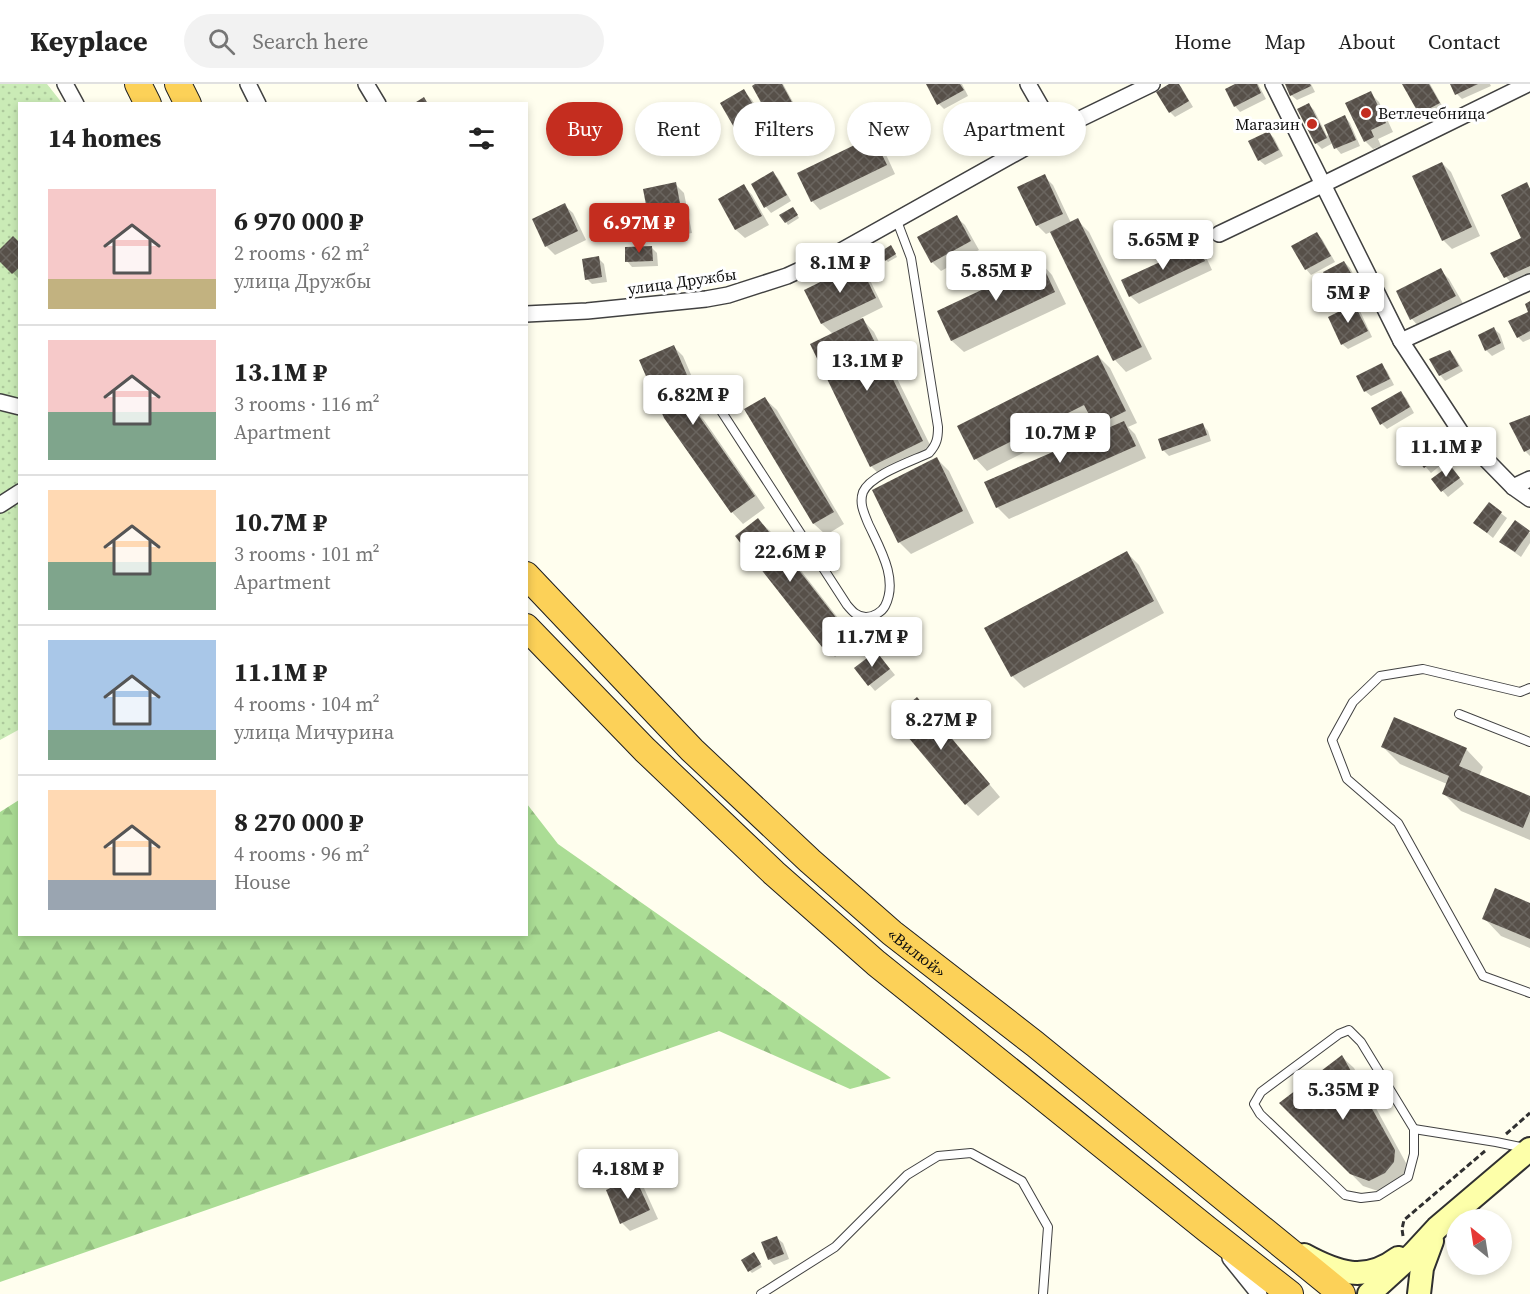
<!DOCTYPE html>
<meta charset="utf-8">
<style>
:root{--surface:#fff;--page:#f2f2f2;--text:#222;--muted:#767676;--line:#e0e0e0;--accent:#c42d1f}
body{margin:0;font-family:"Source Serif 4",serif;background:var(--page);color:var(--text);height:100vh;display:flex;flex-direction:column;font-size:22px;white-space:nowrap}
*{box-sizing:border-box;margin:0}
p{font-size:20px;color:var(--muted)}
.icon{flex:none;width:33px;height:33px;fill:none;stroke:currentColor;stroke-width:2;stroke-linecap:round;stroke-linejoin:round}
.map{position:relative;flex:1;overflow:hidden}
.sheet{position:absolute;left:18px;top:18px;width:510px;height:834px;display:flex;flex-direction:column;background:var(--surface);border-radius:0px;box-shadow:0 3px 9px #0003}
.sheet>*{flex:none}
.top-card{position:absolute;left:546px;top:18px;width:570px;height:54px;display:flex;gap:12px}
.needle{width:39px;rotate:330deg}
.buttons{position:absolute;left:1446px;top:1125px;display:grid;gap:12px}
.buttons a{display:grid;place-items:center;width:66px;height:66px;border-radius:50%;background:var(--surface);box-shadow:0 3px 9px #0003;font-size:30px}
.price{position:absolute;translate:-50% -51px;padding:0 14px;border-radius:6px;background:#fff;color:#222;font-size:20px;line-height:39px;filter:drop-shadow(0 2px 3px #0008)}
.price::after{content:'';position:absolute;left:50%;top:36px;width:18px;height:14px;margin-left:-9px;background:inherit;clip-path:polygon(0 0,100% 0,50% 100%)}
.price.active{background:var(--accent);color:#fff}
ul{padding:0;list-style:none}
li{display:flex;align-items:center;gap:18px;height:150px;padding:0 30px}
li+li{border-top:2px solid var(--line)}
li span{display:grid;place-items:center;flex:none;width:168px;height:120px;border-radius:0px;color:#555}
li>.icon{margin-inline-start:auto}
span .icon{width:72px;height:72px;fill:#fffc;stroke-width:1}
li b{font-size:26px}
h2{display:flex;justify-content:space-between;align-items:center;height:72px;padding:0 30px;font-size:26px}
.chip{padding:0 21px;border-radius:27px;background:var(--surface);box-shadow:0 3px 9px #0003;font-size:21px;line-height:54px}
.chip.active{background:var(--accent);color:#fff}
header{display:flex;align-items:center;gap:36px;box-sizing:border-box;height:84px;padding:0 30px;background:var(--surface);border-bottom:2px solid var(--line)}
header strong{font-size:28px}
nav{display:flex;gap:33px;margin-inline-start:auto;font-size:21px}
.search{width:420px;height:54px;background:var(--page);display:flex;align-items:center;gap:15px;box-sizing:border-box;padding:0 21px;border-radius:33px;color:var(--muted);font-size:22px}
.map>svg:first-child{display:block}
</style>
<header>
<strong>Keyplace</strong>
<div class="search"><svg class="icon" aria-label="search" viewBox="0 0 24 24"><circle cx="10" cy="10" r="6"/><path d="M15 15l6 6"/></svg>Search here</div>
<nav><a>Home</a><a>Map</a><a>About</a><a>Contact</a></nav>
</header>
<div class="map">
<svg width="1530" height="1210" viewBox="0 0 1530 1210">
<defs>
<pattern id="forest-firs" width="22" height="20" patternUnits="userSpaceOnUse" patternTransform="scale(1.5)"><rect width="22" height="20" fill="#abdd95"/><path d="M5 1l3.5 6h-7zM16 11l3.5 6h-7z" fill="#92bc7f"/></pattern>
<pattern id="garden-dots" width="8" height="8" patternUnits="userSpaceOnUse" patternTransform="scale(1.5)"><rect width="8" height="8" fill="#caebb6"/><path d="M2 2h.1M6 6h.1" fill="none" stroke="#acc89b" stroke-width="1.8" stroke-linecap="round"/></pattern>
<pattern id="building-cross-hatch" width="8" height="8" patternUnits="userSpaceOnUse" patternTransform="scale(1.5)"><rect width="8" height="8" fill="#575049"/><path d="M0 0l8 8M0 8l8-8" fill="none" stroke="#6a655f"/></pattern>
</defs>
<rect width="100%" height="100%" fill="#fffeee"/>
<path fill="url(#forest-firs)" d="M19 716 20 850H526L527 720 558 760 891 994 850 1005 719 947 0 1198V728Z"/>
<path fill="url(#garden-dots)" d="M0 0H47L62 19 20 20V645L0 656Z"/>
<g fill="#0003">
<path d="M758 0H783L798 27 777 39 771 34Z"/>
<path d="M928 0H962L968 12 944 25 939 20Z"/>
<path d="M1172 0H1178L1181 3 1193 23 1175 33 1170 28Z"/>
<path d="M1238 0H1258L1266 15 1240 28 1235 22Z"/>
<path d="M1286 0H1311L1315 8 1297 16 1291 11Z"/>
<path d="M1404 0H1430L1444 25 1425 35 1420 29Z"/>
<path d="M1452 0H1490L1491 2 1462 15 1457 10Z"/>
<path d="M744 7 752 16 771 47 749 60 740 51 722 20Z"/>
<path d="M1370 9 1379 18 1393 48 1378 55 1381 62 1373 65 1365 57Z"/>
<path d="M1309 21 1314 26 1327 52 1345 33 1350 39 1360 62 1341 70 1336 64 1333 59 1322 65 1316 59 1299 26Z"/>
<path d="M679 39 685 44 695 60 681 69 676 63Z"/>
<path d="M1269 49 1274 54 1283 72 1265 81 1259 76Z"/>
<path d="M873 54 882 62 895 90 820 126 812 117Z"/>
<path d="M1442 79 1451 88 1480 152 1452 165 1443 156Z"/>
<path d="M773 89 778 94 791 117 771 129 766 123Z"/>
<path d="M1044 92 1053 101 1071 139 1077 136 1089 148 1152 275 1126 288 1115 276 1051 148 1046 150 1037 141Z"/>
<path d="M675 100 684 109 692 149 661 155 652 146Z"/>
<path d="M1526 100 1530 104V194L1514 202 1506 193 1523 155Z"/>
<path d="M744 102 752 111 769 141 745 154 736 146 720 115Z"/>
<path d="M564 121 573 129 586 156 555 171 546 162Z"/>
<path d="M795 127 799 134 788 141 786 138Z"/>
<path d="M956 133 965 141 979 166 941 187 932 178 919 154Z"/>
<path d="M1317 150 1322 155 1335 178 1311 191 1306 185Z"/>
<path d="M20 161V194L19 195 0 176V167Z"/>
<path d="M1197 162 1205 171 1212 186 1139 220 1130 212Z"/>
<path d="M652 164 657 169 658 182 632 183 627 177Z"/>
<path d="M893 165 897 173 888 178 886 176Z"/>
<path d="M598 174 604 180 607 198 592 200 587 195Z"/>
<path d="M1344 178 1350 184 1364 211 1345 221 1339 216Z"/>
<path d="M1041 179 1052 191 1066 220 964 268 952 257 939 228Z"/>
<path d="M859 181 867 190 883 223 861 234 874 248 934 369 883 394 871 382 833 250 822 240 806 207Z"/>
<path d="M1440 186 1449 195 1464 221 1420 244 1412 235 1398 207Z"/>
<path d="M1530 219V255L1523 258 1518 253 1530 229Z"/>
<path d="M1354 222 1360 227 1372 253 1348 265 1342 260Z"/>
<path d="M1494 245 1500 250 1505 265 1492 272 1486 266 1480 252Z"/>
<path d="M674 263 683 272 707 328 699 331 704 336 765 424 743 440 732 428 665 333Z"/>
<path d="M1450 267 1455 273 1463 287 1445 297 1440 291Z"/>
<path d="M1098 272 1110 284 1137 339 1128 343 1135 350 1146 374 1009 435 997 423 1102 348 1096 341 1093 334 987 387 976 375 959 342Z"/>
<path d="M1381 281 1387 287 1394 301 1371 312 1365 307Z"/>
<path d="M1400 308 1406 314 1414 329 1387 345 1382 340Z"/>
<path d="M765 315 777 326 844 440 826 451 814 440 746 326Z"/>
<path d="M1530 332V372L1525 367Z"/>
<path d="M1203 341 1208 347 1211 357 1169 372 1163 366Z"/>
<path d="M1436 362 1447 376 1431 389 1414 369Z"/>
<path d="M937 375 949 387 974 439 911 470 899 458Z"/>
<path d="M1455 388 1464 400 1448 413 1433 396Z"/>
<path d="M1489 420 1507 434 1493 454 1475 439Z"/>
<path d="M758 436 770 447 856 557 835 573 824 562Z"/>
<path d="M1515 438 1530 449V459L1521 473 1507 463Z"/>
<path d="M1127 469 1139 481 1164 529 1024 604 1012 592Z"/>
<path d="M882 575 895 591 875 607 856 585Z"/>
<path d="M928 627 1000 713 978 732 966 720Z"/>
<path d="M1383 663 1466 665 1483 683 1479 692 1530 713V756L1461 727 1443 709 1447 700 1400 680Z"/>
<path d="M1530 821V864L1501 852 1484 834Z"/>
<path d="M1342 973 1354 984 1406 1079 1405 1090 1397 1101 1381 1108 1363 1102 1282 1019Z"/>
<path d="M635 1095 644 1104 658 1135 630 1147 622 1139Z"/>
<path d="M777 1154 783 1159 789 1175 774 1181 769 1175Z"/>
<path d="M756 1172 762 1183 752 1189 750 1187Z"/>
</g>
<g fill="url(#building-cross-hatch)">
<path d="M755 0H782L794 22 770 35 752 2Z"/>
<path d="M926 0H960L964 6 937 21Z"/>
<path d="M1169 0H1179L1189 17 1169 29 1156 8Z"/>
<path d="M1235 0H1257L1261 9 1234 23 1225 5Z"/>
<path d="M1285 0H1310L1311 2 1290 12Z"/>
<path d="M1402 0H1429L1440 19 1419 30Z"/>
<path d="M1450 0H1478L1455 11Z"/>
<path d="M744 5 763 38 739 52 720 19Z"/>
<path d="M1371 7 1386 39 1371 46 1374 53 1364 58 1345 19Z"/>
<path d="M424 13 428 20H413Z"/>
<path d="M1309 19 1327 54 1315 60 1297 25Z"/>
<path d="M1345 31 1356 56 1334 65 1324 41Z"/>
<path d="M680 37 690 55 675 64 664 46Z"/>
<path d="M1269 47 1279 66 1258 77 1248 57Z"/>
<path d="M873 52 887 81 811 118 797 89Z"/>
<path d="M1442 78 1472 143 1442 157 1412 92Z"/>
<path d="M773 87 787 111 764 124 751 100Z"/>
<path d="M1045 90 1063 130 1036 142 1017 103Z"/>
<path d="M676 98 684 141 651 147 643 105Z"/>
<path d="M1527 98 1530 105V182L1504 194 1490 169 1521 154 1501 111Z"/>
<path d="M744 100 762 132 735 146 718 115Z"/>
<path d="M565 119 578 147 545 163 532 135Z"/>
<path d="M793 123 798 131 785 139 779 131Z"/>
<path d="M957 131 971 157 931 179 917 153Z"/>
<path d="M1078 134 1142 263 1113 277 1050 148Z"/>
<path d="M1317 148 1331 172 1305 186 1291 162Z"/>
<path d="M13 152 20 159V183L12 190 0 178V165Z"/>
<path d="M891 161 896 170 885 177 880 168Z"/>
<path d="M1197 161 1205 177 1129 213 1121 196Z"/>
<path d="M652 162 653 177 625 178V163Z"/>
<path d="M599 172 602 193 585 196 582 175Z"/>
<path d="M1344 177 1360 205 1338 217 1323 188Z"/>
<path d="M1041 178 1055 208 951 257 937 227Z"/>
<path d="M859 179 876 214 821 240 804 206Z"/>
<path d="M1441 184 1456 212 1410 236 1396 207Z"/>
<path d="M1530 217V247L1517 254 1508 237 1528 228 1525 220Z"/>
<path d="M1354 220 1368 247 1341 261 1328 233Z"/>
<path d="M863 234 923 357 870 383 810 260Z"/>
<path d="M1494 243 1501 259 1485 267 1478 251Z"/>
<path d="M674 261 699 319 692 322 755 412 731 429 664 334 639 276Z"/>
<path d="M1450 266 1459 282 1439 292 1429 275Z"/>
<path d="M1098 271 1126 327 1095 342 1084 321 974 376 957 342Z"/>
<path d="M1382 279 1390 295 1364 308 1356 292Z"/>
<path d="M1401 307 1410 323 1380 341 1371 324Z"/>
<path d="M765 313 834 428 813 440 744 325Z"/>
<path d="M1530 331V365L1524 368 1509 339Z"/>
<path d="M1124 337 1136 362 996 424 984 398Z"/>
<path d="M1203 339 1207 351 1162 367 1158 355Z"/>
<path d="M1431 355 1443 370 1424 384 1412 369Z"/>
<path d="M937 373 963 427 898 459 872 406Z"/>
<path d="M1450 381 1460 394 1441 408 1431 395Z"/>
<path d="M1489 418 1502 428 1487 449 1473 439Z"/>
<path d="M758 434 845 545 822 563 735 452Z"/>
<path d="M1515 436 1530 447 1515 468 1499 458Z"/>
<path d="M1127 467 1154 517 1011 593 984 544Z"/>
<path d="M876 567 890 585 868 602 854 584Z"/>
<path d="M917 613 990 700 965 721 892 634Z"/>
<path d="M1394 633 1467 664 1459 682 1530 712V727L1523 744 1442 710 1449 692 1381 663Z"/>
<path d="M1495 804 1530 819V855L1482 835Z"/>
<path d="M1342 971 1395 1066 1394 1078 1385 1089 1369 1097 1350 1090 1279 1019Z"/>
<path d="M635 1093 650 1126 620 1140 606 1106Z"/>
<path d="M777 1152 784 1170 768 1176 761 1158Z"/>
<path d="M754 1168 761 1180 748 1188 741 1176Z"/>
</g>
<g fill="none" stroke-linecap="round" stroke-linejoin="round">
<g stroke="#414141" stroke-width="10">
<g id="service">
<path d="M716 319 847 521C852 527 857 533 866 533 873 533 882 528 885 522 899 495 879 463 868 439 864 429 859 419 863 408 870 391 912 377 929 369 937 360 938 354 938 343L911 174 897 137"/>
<path d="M1530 604 1520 608 1423 585 1380 592 1353 618 1332 656 1347 695 1398 739 1483 892 1530 909"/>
<path d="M1459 630 1530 658"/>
<path d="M1349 946 1361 958 1414 1045V1070L1408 1093 1378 1112 1361 1114 1345 1111 1260 1030 1254 1020 1261 1008 1339 950Z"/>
<path d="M1414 1045 1496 1058 1525 1064"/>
<path d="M761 1210 835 1163 907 1091 938 1072 971 1069 1022 1097 1048 1143 1043 1210"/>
</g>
</g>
<g stroke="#414141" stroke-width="18">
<g id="minor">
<path d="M65 0 76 20"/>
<path d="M248 0 258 20"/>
<path d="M366 0 378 20"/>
<path d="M1028 0 1055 47"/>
<path d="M1273 0 1401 257 1464 353 1513 403 1530 415"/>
<path d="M1219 150 1324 100 1528 0"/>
<path d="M526 230 587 227 706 215 728 211 787 192 839 168 1055 47 1152 0"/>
<path d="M1401 257 1530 198"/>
<path d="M0 318 20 323"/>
<path d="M1513 403 1530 395"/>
<path d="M0 421 20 408"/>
<path d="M1230 1174 1259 1210"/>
</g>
</g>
<g stroke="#303030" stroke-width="26">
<g id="secondary">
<path d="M1304 1171C1337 1189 1365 1199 1398 1174"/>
<path d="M1369 1210 1413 1170 1437 1144 1530 1065"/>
<path d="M1419 1210 1422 1184 1432 1157"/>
</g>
</g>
<g stroke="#1f1f1f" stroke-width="28">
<g id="trunk">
<path d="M138 0 148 20"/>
<path d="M178 0 188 20"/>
<path id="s1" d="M526 491 692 666 810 777 892 849 1035 960 1342 1210"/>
<path d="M526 543 645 666 774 789 876 879 1208 1146 1290 1210"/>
</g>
</g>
<g stroke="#303030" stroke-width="3" stroke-dasharray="6 3" stroke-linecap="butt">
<path d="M1506 1050 1530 1029"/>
<path d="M1403 1152 1402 1145 1404 1136 1485 1067"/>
</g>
<use href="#service" stroke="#fff" stroke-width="8"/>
<use href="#minor" stroke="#fff" stroke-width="15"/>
<use href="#secondary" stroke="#fdffa9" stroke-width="22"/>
<use href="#trunk" stroke="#fcd158" stroke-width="26"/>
</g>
<g fill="#c42d1f" stroke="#fff" stroke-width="2">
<circle cx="1366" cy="29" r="6"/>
<circle cx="1312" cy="40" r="6"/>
</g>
<g text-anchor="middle" stroke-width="6" stroke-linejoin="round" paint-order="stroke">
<g font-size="16" fill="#0e0e0e" stroke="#fff" text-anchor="start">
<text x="1378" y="35">Ветлечебница</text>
<text x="1300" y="46" text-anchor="end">Магазин</text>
</g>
<g font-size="16" fill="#0e0e0e" stroke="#fff">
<text transform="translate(682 197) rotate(-8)" y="6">улица Дружбы</text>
<text dy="6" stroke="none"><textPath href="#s1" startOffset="544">«Вилюй»</textPath></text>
</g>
</g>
</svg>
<div class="buttons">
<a><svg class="needle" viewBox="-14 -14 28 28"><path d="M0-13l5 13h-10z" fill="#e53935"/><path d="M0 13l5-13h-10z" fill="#767676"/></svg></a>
</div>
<b class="price active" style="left:639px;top:170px">6.97M ₽</b>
<b class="price" style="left:1163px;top:187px">5.65M ₽</b>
<b class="price" style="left:840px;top:210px">8.1M ₽</b>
<b class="price" style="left:996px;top:218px">5.85M ₽</b>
<b class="price" style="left:1348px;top:240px">5M ₽</b>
<b class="price" style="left:867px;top:308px">13.1M ₽</b>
<b class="price" style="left:693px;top:342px">6.82M ₽</b>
<b class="price" style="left:1060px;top:380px">10.7M ₽</b>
<b class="price" style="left:1446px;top:394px">11.1M ₽</b>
<b class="price" style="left:790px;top:499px">22.6M ₽</b>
<b class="price" style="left:872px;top:584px">11.7M ₽</b>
<b class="price" style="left:941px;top:667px">8.27M ₽</b>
<b class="price" style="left:1343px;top:1037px">5.35M ₽</b>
<b class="price" style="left:628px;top:1116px">4.18M ₽</b>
<div class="top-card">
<a class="chip active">Buy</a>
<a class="chip">Rent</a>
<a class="chip">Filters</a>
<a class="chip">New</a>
<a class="chip">Apartment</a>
</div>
<section class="sheet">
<h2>14 homes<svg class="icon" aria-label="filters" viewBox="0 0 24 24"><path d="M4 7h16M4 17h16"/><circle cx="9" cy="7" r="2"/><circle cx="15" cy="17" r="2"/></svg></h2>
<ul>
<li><span style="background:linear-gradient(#f6c9c9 75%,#c2b280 0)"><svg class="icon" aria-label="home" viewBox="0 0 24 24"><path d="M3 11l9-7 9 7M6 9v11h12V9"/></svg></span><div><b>6 970 000 ₽</b><p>2 rooms · 62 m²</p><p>улица Дружбы</p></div></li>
<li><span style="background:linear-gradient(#f6c9c9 60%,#7fa58c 0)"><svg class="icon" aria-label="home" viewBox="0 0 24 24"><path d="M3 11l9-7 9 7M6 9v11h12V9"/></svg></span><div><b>13.1M ₽</b><p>3 rooms · 116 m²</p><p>Apartment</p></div></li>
<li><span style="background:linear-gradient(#ffd9b3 60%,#7fa58c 0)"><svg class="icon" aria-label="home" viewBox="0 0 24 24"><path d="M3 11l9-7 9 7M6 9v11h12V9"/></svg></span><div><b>10.7M ₽</b><p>3 rooms · 101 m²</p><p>Apartment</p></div></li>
<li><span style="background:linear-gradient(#a9c7e8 75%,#7fa58c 0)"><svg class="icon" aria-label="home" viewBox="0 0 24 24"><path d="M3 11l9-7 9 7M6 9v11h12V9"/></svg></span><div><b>11.1M ₽</b><p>4 rooms · 104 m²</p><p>улица Мичурина</p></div></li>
<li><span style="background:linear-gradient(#ffd9b3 75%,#9aa5b1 0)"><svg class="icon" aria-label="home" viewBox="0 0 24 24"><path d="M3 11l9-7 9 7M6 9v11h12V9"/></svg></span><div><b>8 270 000 ₽</b><p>4 rooms · 96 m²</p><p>House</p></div></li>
</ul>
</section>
</div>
